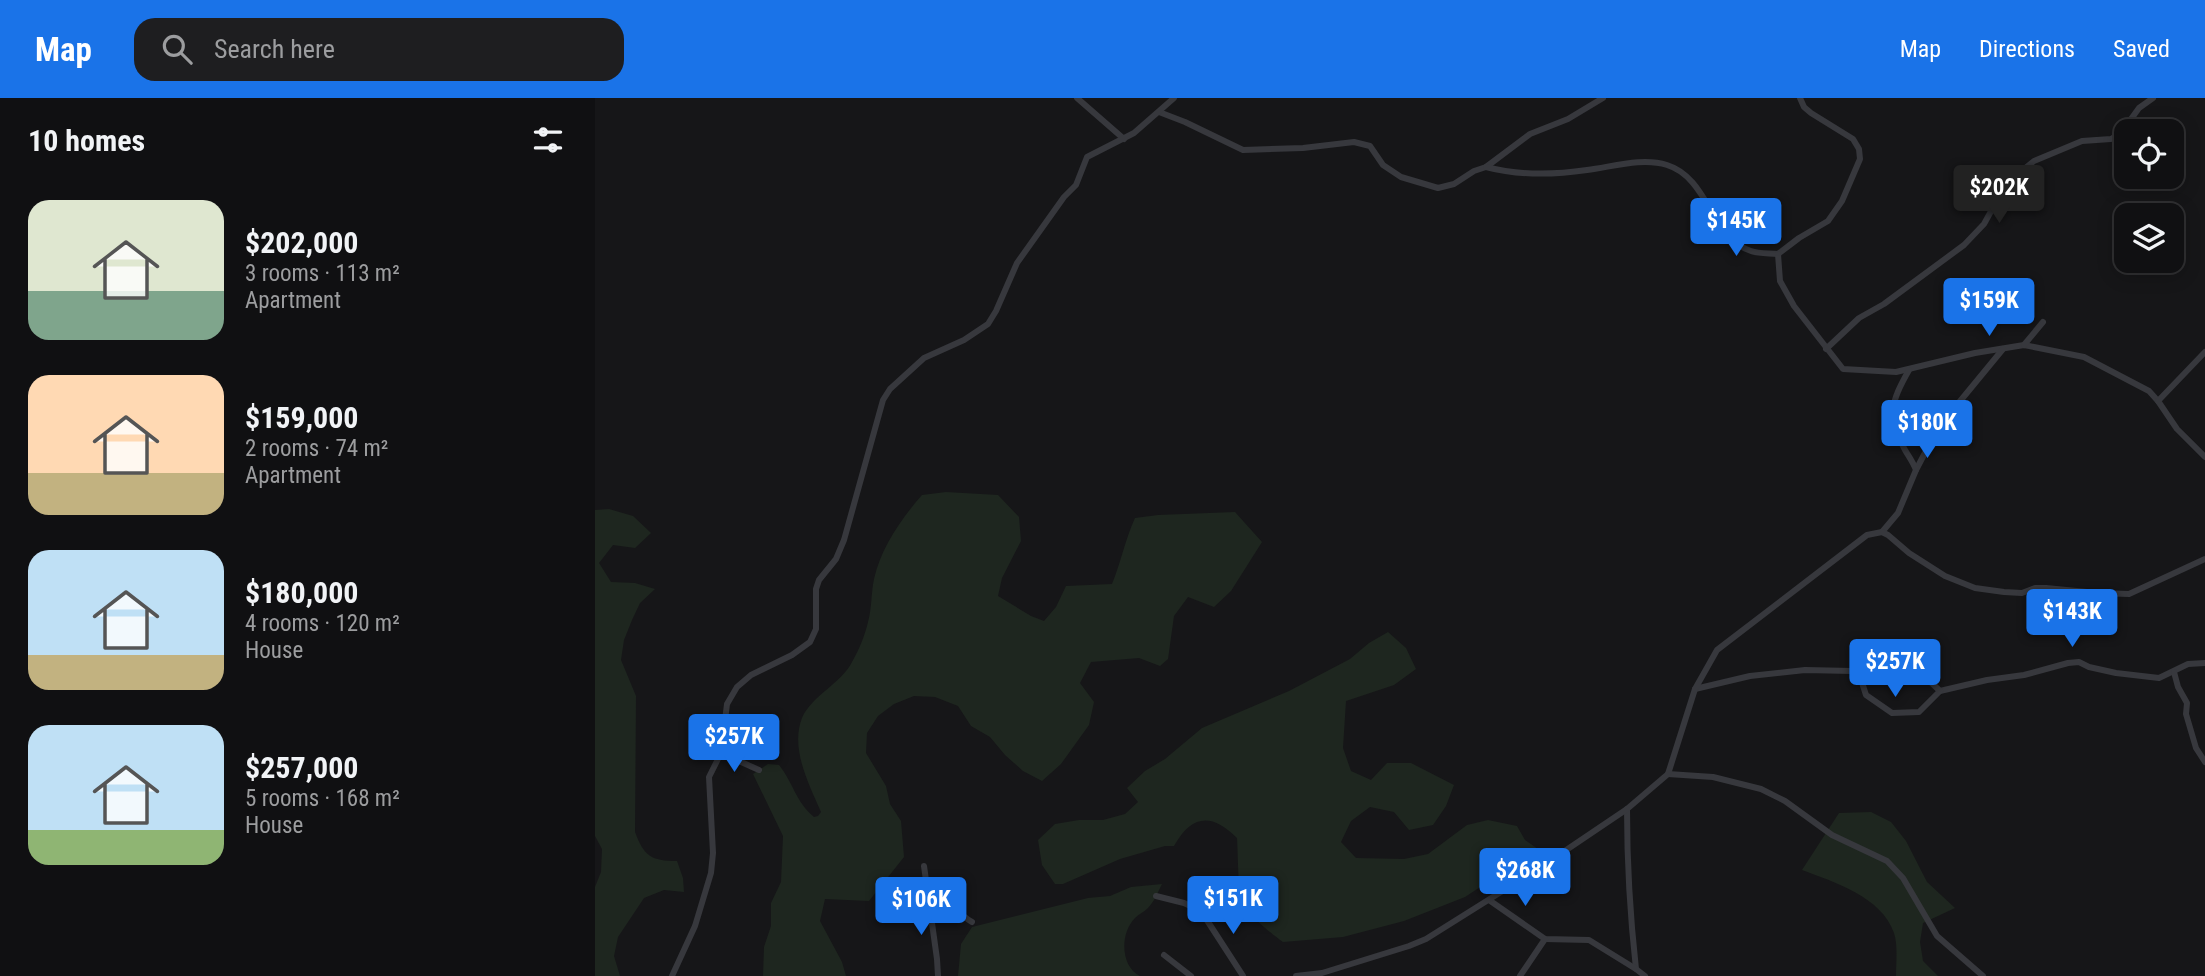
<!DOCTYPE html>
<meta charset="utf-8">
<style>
:root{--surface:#101012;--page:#1e1e20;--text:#f1f3f6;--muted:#9c9d9f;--line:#303032;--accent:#1a73e8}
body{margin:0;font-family:"Roboto Condensed",sans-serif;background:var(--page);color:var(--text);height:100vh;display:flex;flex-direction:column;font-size:26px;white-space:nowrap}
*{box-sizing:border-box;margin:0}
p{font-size:23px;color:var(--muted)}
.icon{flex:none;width:38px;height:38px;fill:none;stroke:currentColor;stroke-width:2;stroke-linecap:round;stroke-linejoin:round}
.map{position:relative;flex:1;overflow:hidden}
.details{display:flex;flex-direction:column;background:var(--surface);width:595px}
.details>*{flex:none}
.tools{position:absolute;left:1519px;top:21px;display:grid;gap:14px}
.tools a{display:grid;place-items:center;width:70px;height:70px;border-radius:14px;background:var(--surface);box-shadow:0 4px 18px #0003,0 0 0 2px var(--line);font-size:35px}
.price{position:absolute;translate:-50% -60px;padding:0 16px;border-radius:7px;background:var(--accent);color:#fff;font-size:23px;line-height:46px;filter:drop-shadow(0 2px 4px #0008)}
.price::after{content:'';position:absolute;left:50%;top:42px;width:21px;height:16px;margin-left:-10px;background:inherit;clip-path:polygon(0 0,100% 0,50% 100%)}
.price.active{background:#222;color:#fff}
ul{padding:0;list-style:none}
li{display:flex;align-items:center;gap:21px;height:175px;padding:0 28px}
li span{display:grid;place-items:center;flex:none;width:196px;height:140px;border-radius:21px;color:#555}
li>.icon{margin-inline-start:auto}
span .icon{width:84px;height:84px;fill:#fffc;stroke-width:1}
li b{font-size:30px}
h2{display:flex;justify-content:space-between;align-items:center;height:84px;padding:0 28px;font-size:30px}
header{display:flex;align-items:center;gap:42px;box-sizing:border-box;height:98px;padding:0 35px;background:var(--accent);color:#fff}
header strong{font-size:33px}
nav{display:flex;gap:38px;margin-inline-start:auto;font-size:24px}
.search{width:490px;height:63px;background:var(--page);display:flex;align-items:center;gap:18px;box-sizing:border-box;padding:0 24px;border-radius:21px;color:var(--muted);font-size:26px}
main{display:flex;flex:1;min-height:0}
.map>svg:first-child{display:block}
</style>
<header>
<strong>Map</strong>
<div class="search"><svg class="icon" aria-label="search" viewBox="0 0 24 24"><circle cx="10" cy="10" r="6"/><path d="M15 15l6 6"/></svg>Search here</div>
<nav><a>Map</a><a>Directions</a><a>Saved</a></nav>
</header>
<main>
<section class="details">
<h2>10 homes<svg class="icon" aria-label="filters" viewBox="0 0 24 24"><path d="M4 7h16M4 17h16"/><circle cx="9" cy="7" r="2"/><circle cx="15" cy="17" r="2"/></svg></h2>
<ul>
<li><span style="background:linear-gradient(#dfe7d0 65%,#7fa58c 0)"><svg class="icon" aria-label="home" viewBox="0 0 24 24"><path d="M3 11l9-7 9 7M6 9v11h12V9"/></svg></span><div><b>$202,000</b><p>3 rooms · 113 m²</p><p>Apartment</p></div></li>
<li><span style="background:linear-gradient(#ffd9b3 70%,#c2b280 0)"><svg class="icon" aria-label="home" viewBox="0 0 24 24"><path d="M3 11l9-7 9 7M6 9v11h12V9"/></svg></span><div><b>$159,000</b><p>2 rooms · 74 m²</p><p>Apartment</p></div></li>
<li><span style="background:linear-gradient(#bfe0f5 75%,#c2b280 0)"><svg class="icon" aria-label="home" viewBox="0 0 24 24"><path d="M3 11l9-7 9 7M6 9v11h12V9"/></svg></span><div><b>$180,000</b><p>4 rooms · 120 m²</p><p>House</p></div></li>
<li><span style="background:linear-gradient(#bfe0f5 75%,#8fb573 0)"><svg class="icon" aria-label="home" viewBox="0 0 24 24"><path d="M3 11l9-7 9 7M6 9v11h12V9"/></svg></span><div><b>$257,000</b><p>5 rooms · 168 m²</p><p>House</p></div></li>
</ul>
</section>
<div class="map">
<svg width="1610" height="878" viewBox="0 0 1610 878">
<rect width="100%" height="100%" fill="#161618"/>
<g fill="#1e261f">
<path d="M351 394 403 397 424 419 426 443 407 480 403 498 436 518 449 523 461 509 471 488 517 486C526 464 530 442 540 420L563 417 640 414 667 444 636 493 619 509 593 499 579 518 573 561 565 568 544 560 496 564 485 585 499 604 494 627 466 666 447 683 428 673 410 657 395 639 376 628 363 608 340 599 319 598 299 606 283 618 272 635 271 655 291 688 295 706 306 723 309 759 274 803 230 801 225 823 247 864 251 878H168L169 849 176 828V805L186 784 188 738 158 676 173 666 184 667C199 686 200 703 219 719L223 718 226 714C214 686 195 651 207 620 217 597 246 586 257 564 264 552 270 537 273 524 277 510 276 495 279 481 286 450 306 421 327 397Z"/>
<path d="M14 411 38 418 56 435 40 450 18 447 4 465 16 484 40 485 60 491 45 505 37 522 29 542 26 562 41 598 40 734C49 758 56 763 82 763L88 780 89 794 69 792 49 800 23 839 19 858 25 878H0V789L6 774 7 751 0 738V412Z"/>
<path d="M793 534 811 550 821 571 799 587 751 603 748 650 756 673 776 682 792 665H816L859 687 851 708 838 727 814 732 799 714 775 709 756 723 746 744 761 760 809 761 833 756 872 727 893 722 922 728 930 742 943 751 870 799 809 823 748 839 688 844C638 807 645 798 642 740 617 715 597 716 579 748H570L525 761 468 786H460L447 767 443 742 460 726 484 722H508L530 716 543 704 532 690 550 673 570 661 607 630 694 593 755 561 774 545Z"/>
<path d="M1276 714 1296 724 1311 743 1332 784 1360 810 1328 825 1325 844 1328 863 1343 878H1301C1301 865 1303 847 1299 835 1287 799 1239 784 1207 772L1244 715Z"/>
<path d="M567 786C563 794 559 804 553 810 549 814 544 816 540 820 525 835 525 868 545 878H363L366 846 377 829 493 800 515 798 536 789Z"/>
</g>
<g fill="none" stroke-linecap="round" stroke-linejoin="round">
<g stroke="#37383d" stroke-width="6">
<path d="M482 0 529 41"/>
<path d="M564 14 590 24 648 52 708 50 759 44 775 48 788 67 806 79 843 90 859 86 879 73 891 69 935 36 973 21 1008 0"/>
<path d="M891 69C925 78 958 77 992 72 1017 69 1047 59 1072 67 1114 80 1116 140 1156 153 1164 156 1175 155 1183 156L1204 140 1233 123 1247 103 1265 61 1264 51 1258 41 1216 15 1209 9 1205 0"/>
<path d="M1183 156 1185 183 1199 208 1248 271 1301 274 1380 255 1429 247 1489 259 1554 293 1563 303 1582 331 1610 359"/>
<path d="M1429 247 1448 224"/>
<path d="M1231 251 1264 220 1289 206 1369 147 1389 126 1400 106 1424 75 1439 63 1487 43 1516 41 1526 35 1544 10 1558 0"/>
<path d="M1563 303 1610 254"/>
<path d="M1321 372 1343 330 1408 251"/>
<path d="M1287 434 1303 415 1321 372C1318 364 1314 359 1310 352 1291 318 1296 304 1314 272"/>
<path d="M1263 572 1271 597 1297 615 1324 614 1345 593 1392 582 1429 577 1473 565 1484 564 1494 569 1521 575 1564 580 1593 566 1610 565"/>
<path d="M1579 574 1583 589 1592 605 1591 616 1601 650 1610 664"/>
<path d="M1100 591 1155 578 1210 572 1257 573 1290 564 1322 571 1345 593"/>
<path d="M126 655 164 672"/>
<path d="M1073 676 1118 679 1166 691 1190 703 1237 737 1292 763 1308 780 1342 838 1388 878"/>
<path d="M1032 711C1032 765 1035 817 1041 871L1050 878"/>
<path d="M329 768 342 861 343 878"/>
<path d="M561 798 589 805 606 813 648 878"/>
<path d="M335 799 344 794C358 802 363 817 377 824"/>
<path d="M894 802 950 841 994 842 1041 871"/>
<path d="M569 857 596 878"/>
<path d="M77 878 100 828 116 775 118 755 114 679 126 655 132 606 142 589 156 577 197 557 215 544 221 531V491L224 482 241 461 249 442 288 302 295 291 329 260 369 242 393 226 401 213 422 165 469 99 481 87 492 59 539 35 579 0"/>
<path d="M701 878 727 875 814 848 831 841 949 767 1032 711 1073 676 1100 591 1122 552 1272 437 1287 434 1293 437 1314 455 1350 478 1380 490 1409 494 1427 495 1440 490H1451L1502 495 1534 496 1610 461"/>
<path d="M925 878 950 841"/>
</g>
</g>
</svg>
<div class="tools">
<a><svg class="icon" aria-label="locate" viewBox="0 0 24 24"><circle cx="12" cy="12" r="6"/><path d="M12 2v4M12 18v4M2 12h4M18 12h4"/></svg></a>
<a><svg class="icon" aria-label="layers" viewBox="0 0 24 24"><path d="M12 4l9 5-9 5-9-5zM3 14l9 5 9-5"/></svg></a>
</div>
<b class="price active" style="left:1404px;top:127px">$202K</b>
<b class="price" style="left:1141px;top:160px">$145K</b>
<b class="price" style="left:1394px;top:240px">$159K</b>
<b class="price" style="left:1332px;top:362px">$180K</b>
<b class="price" style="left:1477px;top:551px">$143K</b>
<b class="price" style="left:1300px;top:601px">$257K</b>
<b class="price" style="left:139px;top:676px">$257K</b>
<b class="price" style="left:930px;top:810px">$268K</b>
<b class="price" style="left:638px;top:838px">$151K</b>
<b class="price" style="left:326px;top:839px">$106K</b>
</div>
</main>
